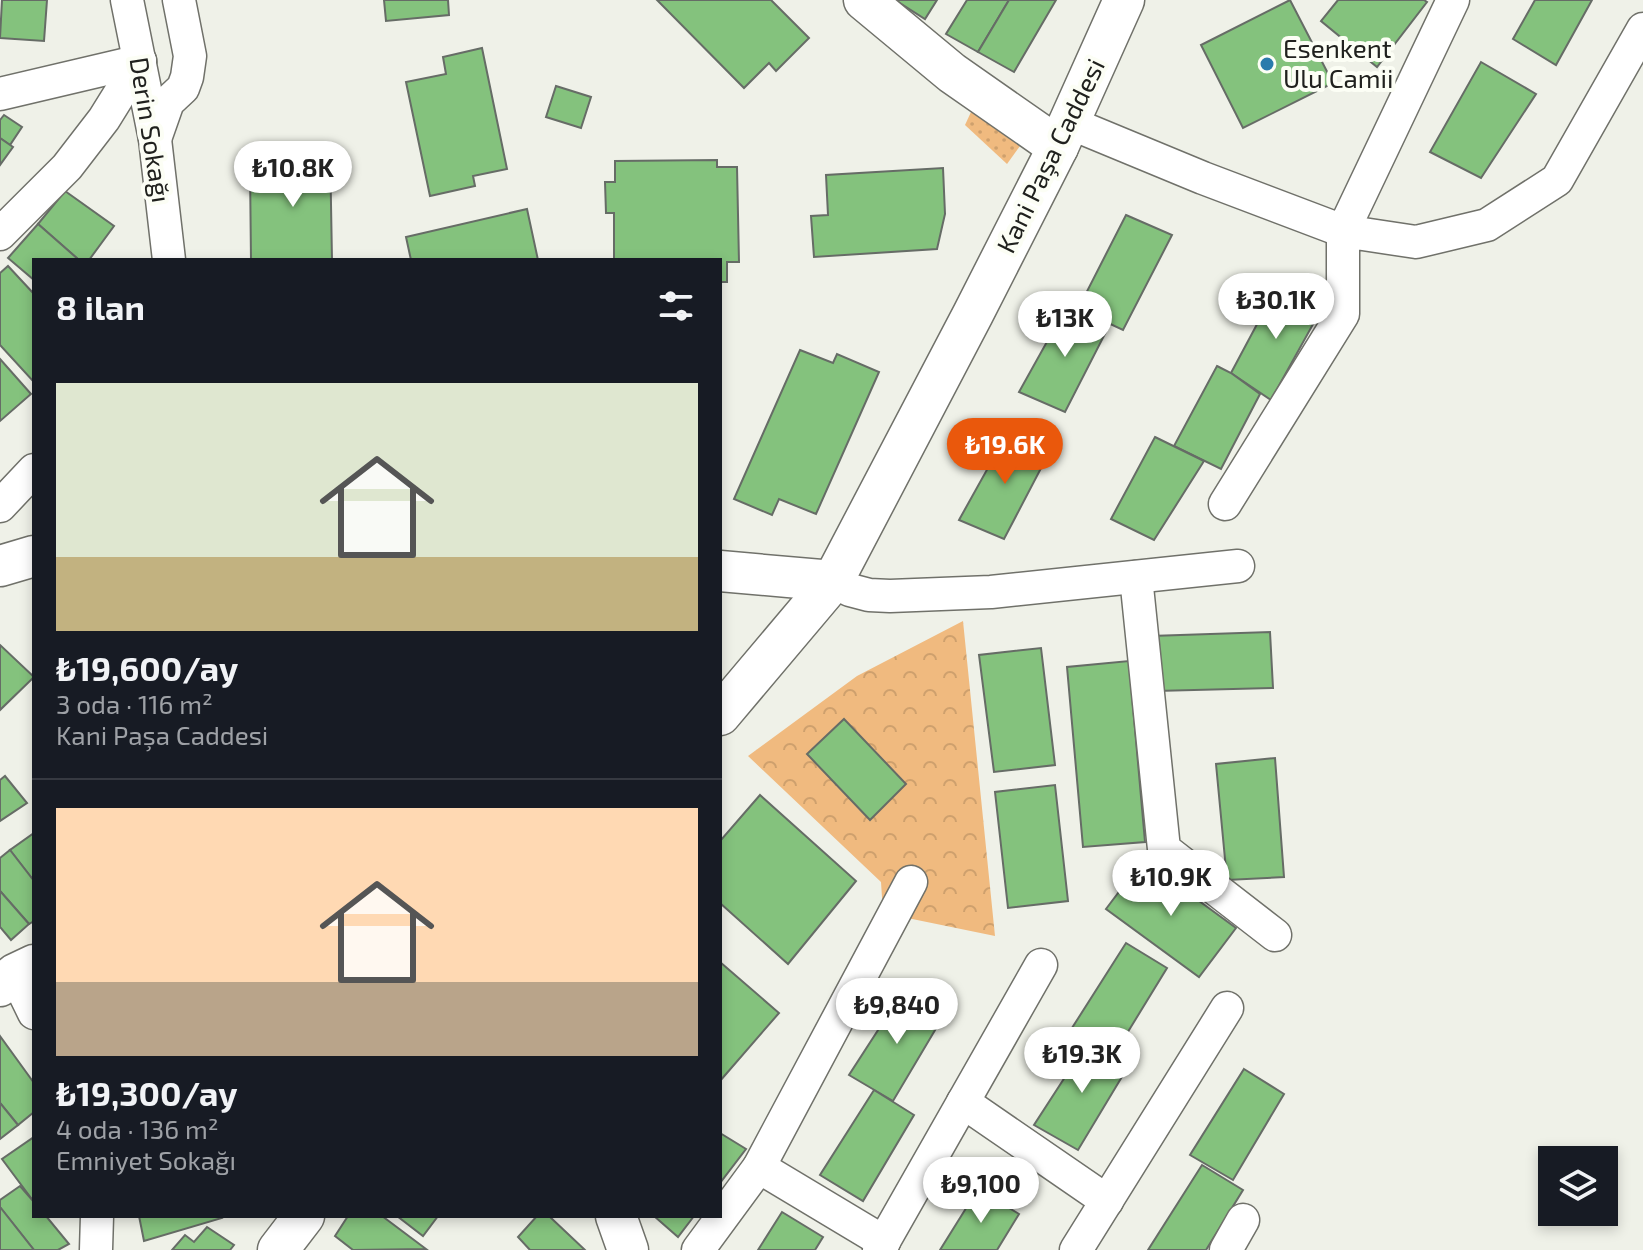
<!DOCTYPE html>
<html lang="tr">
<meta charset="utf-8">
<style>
:root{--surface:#171b24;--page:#242831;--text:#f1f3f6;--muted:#9ea1a6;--line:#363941;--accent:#ea580c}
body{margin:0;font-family:"Exo 2",sans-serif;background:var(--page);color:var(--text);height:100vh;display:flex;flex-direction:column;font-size:30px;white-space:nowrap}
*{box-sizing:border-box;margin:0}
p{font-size:26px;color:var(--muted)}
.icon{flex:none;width:44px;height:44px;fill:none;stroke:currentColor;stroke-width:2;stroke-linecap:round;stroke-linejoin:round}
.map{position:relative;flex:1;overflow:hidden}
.panel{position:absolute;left:32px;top:258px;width:690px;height:960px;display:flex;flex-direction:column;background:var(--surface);border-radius:0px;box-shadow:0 4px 12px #0003}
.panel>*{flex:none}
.buttons{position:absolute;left:1538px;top:1146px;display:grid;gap:16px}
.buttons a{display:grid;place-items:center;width:80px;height:80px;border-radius:0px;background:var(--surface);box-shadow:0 4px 12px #0003;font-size:40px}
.price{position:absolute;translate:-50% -68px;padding:0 18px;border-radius:28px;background:#fff;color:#222;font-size:26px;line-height:52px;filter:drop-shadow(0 2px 4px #0008)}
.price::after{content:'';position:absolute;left:50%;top:48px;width:24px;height:18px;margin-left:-12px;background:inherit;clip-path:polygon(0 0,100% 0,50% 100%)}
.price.selected{background:var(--accent);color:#fff}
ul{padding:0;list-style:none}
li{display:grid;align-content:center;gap:16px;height:424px;padding:0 24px}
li+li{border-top:2px solid var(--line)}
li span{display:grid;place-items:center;height:248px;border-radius:0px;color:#555}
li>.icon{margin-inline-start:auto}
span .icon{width:144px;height:144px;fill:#fffc;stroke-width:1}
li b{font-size:34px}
h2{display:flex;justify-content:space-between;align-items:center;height:96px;padding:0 24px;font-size:34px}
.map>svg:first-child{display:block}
</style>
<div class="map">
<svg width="1643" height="1250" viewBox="0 0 1643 1250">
<defs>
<pattern id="grass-dots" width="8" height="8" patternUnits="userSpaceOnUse" patternTransform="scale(2)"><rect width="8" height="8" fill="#f0ba7f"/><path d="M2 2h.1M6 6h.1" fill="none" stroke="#cea06d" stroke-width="1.8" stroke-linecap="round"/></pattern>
<pattern id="park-crowns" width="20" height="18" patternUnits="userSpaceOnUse" patternTransform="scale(2)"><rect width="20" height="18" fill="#f0ba7f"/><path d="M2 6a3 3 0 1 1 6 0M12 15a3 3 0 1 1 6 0" fill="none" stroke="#cea06d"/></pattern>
</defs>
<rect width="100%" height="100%" fill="#eff1e8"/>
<path fill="url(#grass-dots)" d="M971 112 1020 146 1007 164 965 125Z"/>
<path fill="url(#park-crowns)" d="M963 621 995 936 883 913 881 882 748 756 857 676Z"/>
<g fill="#84c27d" stroke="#666c66" stroke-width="2">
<path d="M2 0H47L44 41 0 38Z"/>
<path d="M384 0H448L449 15 386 21Z"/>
<path d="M657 0H771L809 38 776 71 769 63 744 88Z"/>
<path d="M895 0H937L925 19Z"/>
<path d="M967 0H1009L978 52 946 34Z"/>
<path d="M1009 0H1056L1014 72 978 52Z"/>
<path d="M1290 0 1333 83 1243 128 1201 45Z"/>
<path d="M1338 0H1424L1427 2 1377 67 1321 21Z"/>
<path d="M1535 0H1592L1556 65 1513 39Z"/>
<path d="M482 48 507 169 473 176 475 186 430 196 406 82 446 74 443 57Z"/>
<path d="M1481 62 1536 94 1481 178 1430 152Z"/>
<path d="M556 86 591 97 581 128 546 117Z"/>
<path d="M4 115 22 127 10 145 0 138V120Z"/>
<path d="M0 138 13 147 0 165Z"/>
<path d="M330 148 332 260H251L250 168 290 167 289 149Z"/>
<path d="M717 160V167H737L739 262H727V282H720V260H614V213H606L605 182H615V161Z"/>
<path d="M943 168 945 214 937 249 814 257 811 216 828 215 826 175Z"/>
<path d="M65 191 114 226 89 260H79L38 224Z"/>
<path d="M527 209 538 260H411L406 237Z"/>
<path d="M1126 215 1172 235 1123 330 1078 309Z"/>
<path d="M38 224 79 260H34V280L8 258Z"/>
<path d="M8 266 34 294V377L32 380 0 345V273Z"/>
<path d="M1278 285 1322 308 1271 400 1231 373Z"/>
<path d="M1068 304 1110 324 1065 412 1019 392Z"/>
<path d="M800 350 833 363 837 354 879 372 816 514 779 499 772 515 734 499Z"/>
<path d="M0 359 31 394 0 421Z"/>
<path d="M1217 366 1231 373 1260 394 1221 469 1174 446Z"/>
<path d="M1008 432 1050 451 1004 539 959 520Z"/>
<path d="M1155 437 1204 461 1154 540 1111 519Z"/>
<path d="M1270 632 1273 688 1156 691 1151 636Z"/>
<path d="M0 645 34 677 0 710Z"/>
<path d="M1041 648 1055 765 994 772 979 655Z"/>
<path d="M1129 661 1145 842 1083 847 1067 667Z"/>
<path d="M844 719 906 784 870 820 807 754Z"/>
<path d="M1275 758 1284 877 1227 880 1216 764Z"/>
<path d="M5 776 27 803 0 821V780Z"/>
<path d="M1055 785 1068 901 1008 908 995 792Z"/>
<path d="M760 795 856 881 788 964 720 903V841Z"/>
<path d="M34 833V881L10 850Z"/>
<path d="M10 850 34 881V921L29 924 0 891V858Z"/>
<path d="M1143 860 1236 928 1199 977 1106 909Z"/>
<path d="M0 891 29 924 11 940 0 927Z"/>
<path d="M1126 943 1167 968 1115 1053 1072 1028Z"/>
<path d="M720 962 779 1013 720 1081Z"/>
<path d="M904 990 944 1015 893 1101 849 1075Z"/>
<path d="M0 1036 34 1083V1112L18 1125 0 1103Z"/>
<path d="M1089 1040 1129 1065 1078 1150 1034 1125Z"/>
<path d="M1244 1069 1284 1094 1233 1180 1190 1155Z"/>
<path d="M874 1090 914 1115 863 1201 820 1175Z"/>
<path d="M0 1103 18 1125 0 1139Z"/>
<path d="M720 1133 746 1149 720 1183Z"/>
<path d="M34 1137V1202L2 1159Z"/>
<path d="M1202 1165 1243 1190 1206 1250H1148Z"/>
<path d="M20 1186 34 1202V1216H46L69 1244 58 1250H34L0 1207V1200Z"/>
<path d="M978 1189 1019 1214 997 1250H940Z"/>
<path d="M0 1207 34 1250H0Z"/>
<path d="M782 1212 823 1237 815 1250H758Z"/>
<path d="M139 1216H221L222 1218 144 1241Z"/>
<path d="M348 1216H382L426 1249 353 1250 335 1236Z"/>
<path d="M397 1216H438L423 1236Z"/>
<path d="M537 1216H549L585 1250H530L518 1237Z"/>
<path d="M654 1216H694L678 1237Z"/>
<path d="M207 1227 234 1245 230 1250H172L185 1235 194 1242Z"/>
</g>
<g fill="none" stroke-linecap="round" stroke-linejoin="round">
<g stroke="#70716a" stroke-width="35">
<g id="minor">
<path d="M127 0 155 139 169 260"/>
<path d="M0 94 140 61"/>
<path d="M1070 123 1203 178 1343 231 1453 0"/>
<path d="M155 139 168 102 183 88 187 77 190 56 179 0"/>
<path d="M0 234 67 167 104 119 140 61"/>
<path d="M1225 504 1343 314V231L1416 242 1487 225 1557 180 1643 29"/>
<path d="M0 506 34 470"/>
<path d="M1136 577 1164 849 1275 935"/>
<path d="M833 581 850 590 869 595 890 596 991 592 1238 566"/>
<path d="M15 974 34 1013"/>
<path d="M963 1102 1107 1201"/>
<path d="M759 1167 884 1242"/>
<path d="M96 1250 97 1216"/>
<path d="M698 1250 759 1167 911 882"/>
<path d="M879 1250 1041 965"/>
<path d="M1076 1250 1227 1008"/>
<path d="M1226 1250 1243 1220"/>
</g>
</g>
<g stroke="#70716a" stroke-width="43">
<g id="tertiary">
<path d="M864 0 952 73 1058 147"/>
<path d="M0 566 34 556"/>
<path d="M720 571 833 581"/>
<path d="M720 715 833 581 973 314 1058 147 1124 0"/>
<path d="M0 986 15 974 34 965"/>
<path d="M616 1216 628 1250"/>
<path d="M278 1250 304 1216"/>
</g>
</g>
<use href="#minor" stroke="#fff" stroke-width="32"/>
<use href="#tertiary" stroke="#fff" stroke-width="40"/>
</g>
<circle fill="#2a7bac" stroke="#fcfef5" stroke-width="3" cx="1267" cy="64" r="8"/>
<g text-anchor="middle" stroke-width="8" stroke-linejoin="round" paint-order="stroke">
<g font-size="26" fill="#20211e" stroke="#fcfef5" text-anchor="start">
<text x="1283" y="58">Esenkent<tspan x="1283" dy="30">Ulu Camii</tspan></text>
</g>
<g font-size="26" fill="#20211e" stroke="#fcfef5">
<text transform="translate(150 130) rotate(81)" y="9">Derin Sokağı</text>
<text transform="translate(1051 156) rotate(-64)" y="9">Kani Paşa Caddesi</text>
</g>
</g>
</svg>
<div class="buttons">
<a><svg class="icon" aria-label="layers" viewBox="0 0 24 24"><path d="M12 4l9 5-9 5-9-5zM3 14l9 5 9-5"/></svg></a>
</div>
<b class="price" style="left:293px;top:209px">₺10.8K</b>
<b class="price" style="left:1276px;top:341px">₺30.1K</b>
<b class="price" style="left:1065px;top:359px">₺13K</b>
<b class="price selected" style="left:1005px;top:486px">₺19.6K</b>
<b class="price" style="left:1171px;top:918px">₺10.9K</b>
<b class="price" style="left:897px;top:1046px">₺9,840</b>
<b class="price" style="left:1082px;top:1095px">₺19.3K</b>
<b class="price" style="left:981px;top:1225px">₺9,100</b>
<section class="panel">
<h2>8 ilan<svg class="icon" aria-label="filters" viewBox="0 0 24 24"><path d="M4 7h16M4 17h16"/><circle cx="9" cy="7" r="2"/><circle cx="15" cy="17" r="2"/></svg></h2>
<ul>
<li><span style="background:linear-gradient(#dfe7d0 70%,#c2b280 0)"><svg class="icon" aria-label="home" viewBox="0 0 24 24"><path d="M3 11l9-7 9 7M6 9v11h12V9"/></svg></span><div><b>₺19,600/ay</b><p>3 oda · 116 m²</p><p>Kani Paşa Caddesi</p></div></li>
<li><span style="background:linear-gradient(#ffd9b3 70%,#b9a48a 0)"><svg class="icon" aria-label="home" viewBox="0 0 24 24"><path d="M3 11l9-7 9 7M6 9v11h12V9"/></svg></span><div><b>₺19,300/ay</b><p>4 oda · 136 m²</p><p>Emniyet Sokağı</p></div></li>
</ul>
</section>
</div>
